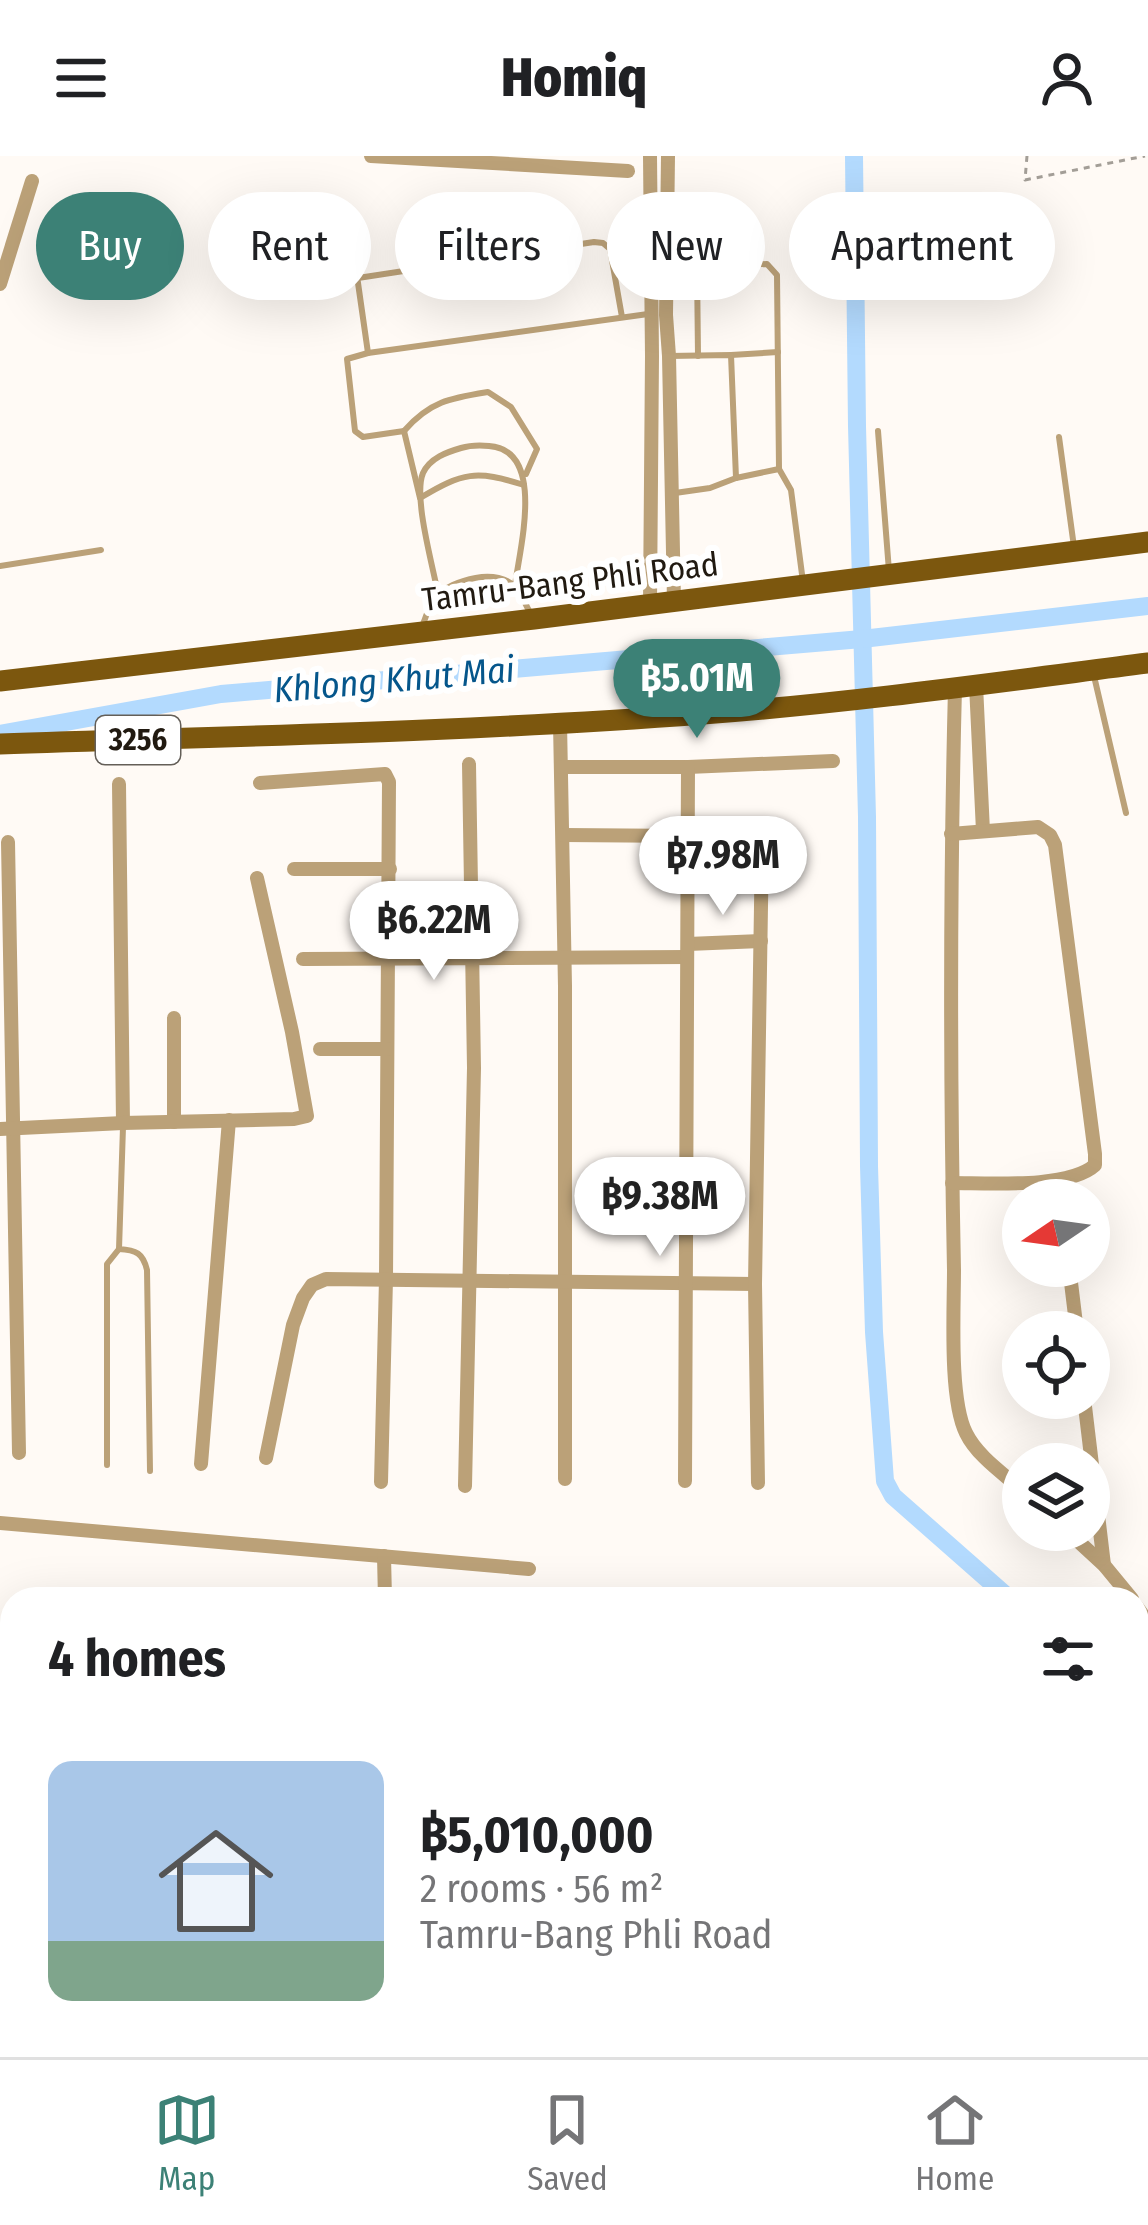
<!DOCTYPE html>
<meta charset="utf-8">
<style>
:root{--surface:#fff;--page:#f2f2f2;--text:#202124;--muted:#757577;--line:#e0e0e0;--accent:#3c8176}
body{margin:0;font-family:"Fira Sans Condensed",sans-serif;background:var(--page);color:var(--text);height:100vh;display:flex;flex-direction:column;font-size:45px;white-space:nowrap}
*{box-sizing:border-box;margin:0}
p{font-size:39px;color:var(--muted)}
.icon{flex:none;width:66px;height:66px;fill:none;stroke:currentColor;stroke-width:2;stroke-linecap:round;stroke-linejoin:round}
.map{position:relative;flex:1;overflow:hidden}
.side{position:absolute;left:0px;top:1431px;width:1149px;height:471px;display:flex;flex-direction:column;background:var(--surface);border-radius:36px 36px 0 0;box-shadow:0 12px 48px #0002}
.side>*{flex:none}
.banner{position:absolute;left:36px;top:36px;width:1077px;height:108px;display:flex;gap:24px}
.needle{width:78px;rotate:257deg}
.controls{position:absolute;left:1002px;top:1023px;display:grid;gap:24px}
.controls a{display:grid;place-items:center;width:108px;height:108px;border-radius:50%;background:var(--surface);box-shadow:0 12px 48px #0002;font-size:60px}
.price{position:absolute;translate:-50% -102px;padding:0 27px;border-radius:42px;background:#fff;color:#222;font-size:39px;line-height:78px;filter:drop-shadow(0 3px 6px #0008)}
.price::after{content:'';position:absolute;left:50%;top:72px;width:36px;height:27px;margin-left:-18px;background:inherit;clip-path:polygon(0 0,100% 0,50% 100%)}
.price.active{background:var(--accent);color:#fff}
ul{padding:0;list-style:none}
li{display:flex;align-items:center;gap:36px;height:300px;padding:0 48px}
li+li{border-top:3px solid var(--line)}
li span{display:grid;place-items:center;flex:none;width:336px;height:240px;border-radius:24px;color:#555}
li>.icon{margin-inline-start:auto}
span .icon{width:144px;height:144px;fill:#fffc;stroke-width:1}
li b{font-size:51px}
h2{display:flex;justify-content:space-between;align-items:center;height:144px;padding:0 48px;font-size:51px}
.pill{padding:0 42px;border-radius:54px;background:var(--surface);box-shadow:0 12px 48px #0002;font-size:42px;line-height:108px}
.pill.active{background:var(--accent);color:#fff}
header{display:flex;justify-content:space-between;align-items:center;height:156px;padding:0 48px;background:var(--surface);font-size:54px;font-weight:800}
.tab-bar{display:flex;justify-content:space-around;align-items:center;height:168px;border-top:3px solid var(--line);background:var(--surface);font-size:33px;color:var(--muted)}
.tab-bar a{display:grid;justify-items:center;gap:6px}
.tab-bar .active{color:var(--accent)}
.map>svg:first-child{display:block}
</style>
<header><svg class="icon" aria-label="menu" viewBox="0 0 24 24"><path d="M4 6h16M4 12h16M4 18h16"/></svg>Homiq<svg class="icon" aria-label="person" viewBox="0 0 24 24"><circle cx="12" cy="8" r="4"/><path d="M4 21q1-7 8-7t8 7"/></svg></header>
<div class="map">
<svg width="1148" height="1901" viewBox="0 0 1148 1901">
<rect width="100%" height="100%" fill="#fffaf5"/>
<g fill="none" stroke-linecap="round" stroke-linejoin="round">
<g stroke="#b3dafe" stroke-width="18">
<path d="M854 0 857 270 867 661 869 1010 874 1176 885 1325 893 1340 1010 1443"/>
<path d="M0 578 221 538 862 483 1148 450"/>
<path d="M1137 1559 1148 1569"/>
</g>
<g stroke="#b3dafe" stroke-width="30">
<path d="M1137 1634 1148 1629"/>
<path d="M0 1781 12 1776"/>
</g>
<g stroke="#a39e97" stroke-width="3" stroke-dasharray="6 6" stroke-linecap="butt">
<path d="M1027 0 1025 24 1145 0"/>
<path d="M1137 1580 1148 1590"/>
<path d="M1137 1621 1148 1616"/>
<path d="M0 1795 12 1790"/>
</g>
<g stroke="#bba178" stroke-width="6">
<path d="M355 106 368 197"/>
<path d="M697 110 698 200"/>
<path d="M651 111 767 108 777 119 779 313"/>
<path d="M358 122 594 86 603 87 610 93 622 161"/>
<path d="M731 199 778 196"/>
<path d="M669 200 731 199 736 322 779 313 791 334 803 426"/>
<path d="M404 275C430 245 451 242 488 236L511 251 537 293 526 318"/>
<path d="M878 275 889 415"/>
<path d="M1059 281 1074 391"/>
<path d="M524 329C476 314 463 316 420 342L404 275 363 281 355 275 347 203 368 197 648 158"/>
<path d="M675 337 710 332 736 322"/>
<path d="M0 410 101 394"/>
<path d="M438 438C433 410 413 341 423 317 430 302 447 296 461 292 471 289 478 289 489 290 546 294 520 391 515 429"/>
<path d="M423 468C427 459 429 448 436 441 452 423 499 411 516 432 522 439 526 450 531 458"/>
<path d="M1094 520 1126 657"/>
<path d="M123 971 119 1093C136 1094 143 1097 147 1114L150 1315"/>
<path d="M107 1309V1108L119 1093"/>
</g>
<g stroke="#bba178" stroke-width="14">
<path d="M371 0 628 15"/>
<path d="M668 0 666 159 669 200 674 445"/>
<path d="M0 128 32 25"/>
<path d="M650 447 652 200 650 0"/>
<path d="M976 529 983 675"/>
<path d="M955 532C950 726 950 920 954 1114 954 1155 949 1243 966 1277 977 1300 1004 1318 1023 1335"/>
<path d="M560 567 565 830V1323"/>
<path d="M562 611H688L833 605"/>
<path d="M260 627 385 618 389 626 386 1123 381 1326"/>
<path d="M119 628 123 967"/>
<path d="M951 678 1038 671 1050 679 1055 689 1095 998V1009C1069 1033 988 1027 952 1027"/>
<path d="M564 679 688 680"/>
<path d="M8 686 19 1297"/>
<path d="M294 713H390"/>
<path d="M688 788 761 785"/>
<path d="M303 803 687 801"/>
<path d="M320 893H387"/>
<path d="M174 966V862"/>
<path d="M0 973 123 967 294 963 307 960 292 876 257 722"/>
<path d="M1059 1025 1062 1044"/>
<path d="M1069 1110 1077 1176"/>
<path d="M1084 1242 1104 1409"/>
<path d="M266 1302 293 1169 303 1142 312 1129 326 1123 755 1128"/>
<path d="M201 1308 229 964"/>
<path d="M685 1325 688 611"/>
<path d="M758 1327 755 1128 762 687"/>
<path d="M465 1330 474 912 469 608"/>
<path d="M0 1367 529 1413"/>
<path d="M1066 1374 1104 1409 1132 1443"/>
<path d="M384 1400 385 1443"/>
<path d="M1137 1451 1148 1466"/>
<path d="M0 1476 12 1477"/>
<path d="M0 1588 12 1589"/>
<path d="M1137 1695 1148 1687"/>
<path d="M1089 1901 1090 1890"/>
</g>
<g stroke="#7c570e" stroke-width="21">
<path d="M0 525 534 463 1148 386"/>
<path d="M0 588C234 580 469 576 703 558 852 547 1000 526 1148 507"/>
</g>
</g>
<g text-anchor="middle" stroke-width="12" stroke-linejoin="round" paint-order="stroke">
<rect fill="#fff" stroke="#645f58" stroke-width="3" x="96" y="560" width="84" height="48" rx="9"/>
<g font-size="30" font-weight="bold" fill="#211a11">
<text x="138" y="594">3256</text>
</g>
<g font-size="33" fill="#211a11" stroke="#fff">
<text transform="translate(570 425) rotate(-7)" y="12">Tamru-Bang Phli Road</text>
</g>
<g font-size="36" font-style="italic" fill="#05568b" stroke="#fff">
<text transform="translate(394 523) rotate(-5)" y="13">Khlong Khut Mai</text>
</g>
</g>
</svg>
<div class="controls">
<a><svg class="needle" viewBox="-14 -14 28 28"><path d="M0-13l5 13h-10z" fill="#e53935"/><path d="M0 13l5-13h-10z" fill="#757577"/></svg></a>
<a><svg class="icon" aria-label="locate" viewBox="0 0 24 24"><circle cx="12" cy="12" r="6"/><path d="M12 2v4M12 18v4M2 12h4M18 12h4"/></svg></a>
<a><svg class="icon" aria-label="layers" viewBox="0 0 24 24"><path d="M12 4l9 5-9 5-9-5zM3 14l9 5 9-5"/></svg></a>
</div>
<b class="price active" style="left:697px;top:585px">฿5.01M</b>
<b class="price" style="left:723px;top:762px">฿7.98M</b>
<b class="price" style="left:434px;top:827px">฿6.22M</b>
<b class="price" style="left:660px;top:1103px">฿9.38M</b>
<div class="banner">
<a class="pill active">Buy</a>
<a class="pill">Rent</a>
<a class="pill">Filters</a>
<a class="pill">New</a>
<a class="pill">Apartment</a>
</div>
<section class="side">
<h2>4 homes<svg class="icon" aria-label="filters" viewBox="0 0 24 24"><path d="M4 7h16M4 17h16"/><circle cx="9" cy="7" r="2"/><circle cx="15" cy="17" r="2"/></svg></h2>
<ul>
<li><span style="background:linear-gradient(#a9c7e8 75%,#7fa58c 0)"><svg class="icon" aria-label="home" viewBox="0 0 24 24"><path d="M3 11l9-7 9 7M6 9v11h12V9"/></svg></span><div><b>฿5,010,000</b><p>2 rooms · 56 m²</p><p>Tamru-Bang Phli Road</p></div></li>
</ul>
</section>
</div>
<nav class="tab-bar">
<a class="active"><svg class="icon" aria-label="map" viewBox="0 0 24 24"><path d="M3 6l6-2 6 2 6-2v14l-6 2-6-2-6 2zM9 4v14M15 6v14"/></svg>Map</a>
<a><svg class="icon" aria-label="saved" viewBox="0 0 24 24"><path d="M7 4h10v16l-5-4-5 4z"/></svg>Saved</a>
<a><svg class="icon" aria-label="home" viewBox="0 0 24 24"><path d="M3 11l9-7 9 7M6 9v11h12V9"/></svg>Home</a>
</nav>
